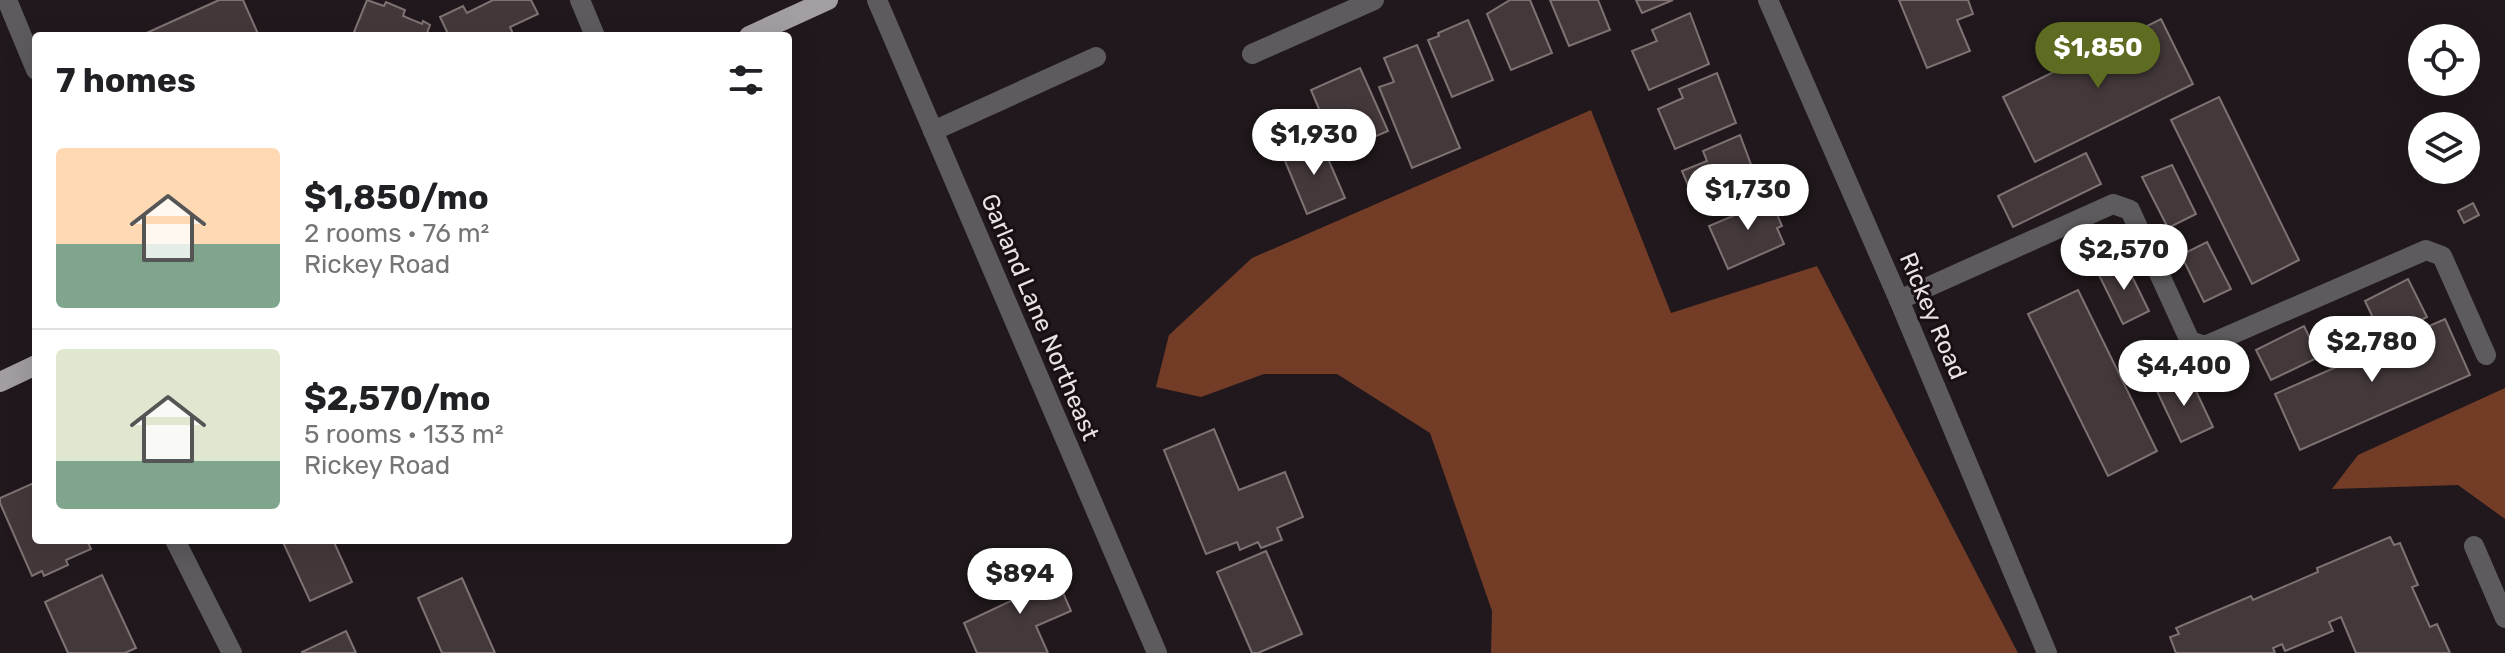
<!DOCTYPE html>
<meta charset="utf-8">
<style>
:root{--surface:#fff;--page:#f6f6f6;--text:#202124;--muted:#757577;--line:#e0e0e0;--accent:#5d6c21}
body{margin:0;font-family:Rubik,sans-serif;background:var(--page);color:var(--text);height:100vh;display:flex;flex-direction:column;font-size:30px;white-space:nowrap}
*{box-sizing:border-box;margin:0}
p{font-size:26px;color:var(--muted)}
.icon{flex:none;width:44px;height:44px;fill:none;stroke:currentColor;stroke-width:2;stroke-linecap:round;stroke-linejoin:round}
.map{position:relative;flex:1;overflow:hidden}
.drawer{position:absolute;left:32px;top:32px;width:760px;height:512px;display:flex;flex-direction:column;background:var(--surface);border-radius:8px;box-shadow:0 8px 32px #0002}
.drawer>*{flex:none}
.fabs{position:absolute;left:2408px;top:24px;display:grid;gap:16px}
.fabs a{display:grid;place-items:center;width:72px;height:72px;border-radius:50%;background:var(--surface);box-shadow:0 8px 32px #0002;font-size:40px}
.price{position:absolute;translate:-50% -68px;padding:0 18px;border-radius:28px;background:#fff;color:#222;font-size:26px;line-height:52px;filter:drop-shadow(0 2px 4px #0008)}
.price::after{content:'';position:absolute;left:50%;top:48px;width:24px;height:18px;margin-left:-12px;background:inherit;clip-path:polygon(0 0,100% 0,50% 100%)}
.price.selected{background:var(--accent);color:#fff}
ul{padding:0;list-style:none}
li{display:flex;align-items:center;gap:24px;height:200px;padding:0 24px}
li+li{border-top:2px solid var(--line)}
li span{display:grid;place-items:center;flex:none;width:224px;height:160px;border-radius:8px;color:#555}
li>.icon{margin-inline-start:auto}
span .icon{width:96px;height:96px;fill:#fffc;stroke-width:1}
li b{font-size:34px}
h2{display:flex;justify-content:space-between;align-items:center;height:96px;padding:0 24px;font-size:34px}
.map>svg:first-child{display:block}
</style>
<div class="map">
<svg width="2505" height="653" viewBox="0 0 2505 653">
<rect width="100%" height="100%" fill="#20181c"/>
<g fill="#723c27">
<path d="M1591 110 1671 313 1817 266 2018 653H1491L1492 611 1430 433 1337 374H1264L1201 397 1156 387 1169 335 1252 258Z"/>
<path d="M2505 388V519L2458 485 2332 489 2358 455Z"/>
</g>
<g fill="#44393a" stroke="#7f7273" stroke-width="2">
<path d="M219 0H243L259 36H140Z"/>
<path d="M367 0 384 6 386 2 405 10 403 16 422 24 423 21 430 25 426 36H363L354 32Z"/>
<path d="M493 0H531L538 14 510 27 514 36H449L440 17 463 6 467 13Z"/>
<path d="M1510 0H1530L1552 53 1511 70 1487 14Z"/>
<path d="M1550 0H1598L1610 30 1569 46Z"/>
<path d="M1636 0H1673L1642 13Z"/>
<path d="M1899 0H1968L1973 14 1957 20 1970 51 1927 68Z"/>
<path d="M1690 13 1709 64 1649 90 1632 51 1657 41 1652 30Z"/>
<path d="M2161 19 2193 84 2035 162 2003 97Z"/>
<path d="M1468 20 1493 80 1452 97 1428 40 1439 36 1438 33Z"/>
<path d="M1417 45 1460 148 1412 168 1379 87 1394 82 1384 58Z"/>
<path d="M1360 68 1388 131 1344 150 1332 126 1327 128 1311 90Z"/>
<path d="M1717 73 1736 123 1675 149 1658 109 1683 98 1679 89Z"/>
<path d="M2219 97 2299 260 2252 284 2171 120Z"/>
<path d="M1740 135 1759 186 1699 211 1682 171 1707 161 1703 151Z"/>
<path d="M1320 140 1345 198 1307 214 1283 156Z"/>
<path d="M2086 153 2101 184 2013 227 1998 196Z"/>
<path d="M2172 165 2196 214 2168 228 2142 177Z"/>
<path d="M1768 193 1782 226 1777 228 1784 244 1728 269 1709 226 1733 216 1731 210Z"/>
<path d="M2473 203 2479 215 2464 223 2458 211Z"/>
<path d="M2207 242 2231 289 2204 302 2181 255Z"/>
<path d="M2124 260 2149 311 2123 324 2098 273Z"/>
<path d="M2408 279 2427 317 2383 339 2365 301Z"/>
<path d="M2078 290 2157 451 2108 476 2028 314Z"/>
<path d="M2445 319 2470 375 2300 450 2275 394Z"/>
<path d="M2304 326 2319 357 2271 380 2256 350Z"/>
<path d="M2188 374 2213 427 2181 442 2156 389Z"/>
<path d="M1214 429 1239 490 1285 472 1303 517 1277 528 1282 540 1261 548 1258 542 1240 550 1237 542 1206 554 1164 450Z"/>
<path d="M36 482V540H87L91 549 66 560 68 565 44 576 42 571 32 576 0 503V498Z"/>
<path d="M2390 537 2394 545 2400 543 2418 585 2412 587 2430 627 2437 624 2450 653H2356L2341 617 2329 622 2333 631 2285 651 2282 644 2273 648 2275 653H2176L2170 637 2179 634 2176 628 2251 596 2253 600 2318 572 2317 568Z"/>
<path d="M282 540H333L352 582 310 601Z"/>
<path d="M1266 551 1302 634 1258 653H1252L1217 572Z"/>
<path d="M1050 563 1071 611 1036 626 1048 653H977L964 623 1015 599 1007 583Z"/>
<path d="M102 575 136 648 125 653H68L45 602Z"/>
<path d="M462 578 495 653H442L418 598Z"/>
<path d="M346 631 356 653H303L302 652Z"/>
</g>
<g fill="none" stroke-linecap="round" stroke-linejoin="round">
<g stroke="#5e5b5f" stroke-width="20">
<path d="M7 0 36 70"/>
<path d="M580 0 595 36"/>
<path d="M877 0 1157 653"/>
<path d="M1768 0 1899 300 2047 653"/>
<path d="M1252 54 1374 0"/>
<path d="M933 131 1096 57"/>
<path d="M1899 300 2113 204 2130 210 2190 341 2205 346 2426 250 2442 256 2486 355"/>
<path d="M175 540 232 653"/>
<path d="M2474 546 2505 618"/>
</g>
<g stroke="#a39da4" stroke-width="20">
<path d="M749 36 828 0"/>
<path d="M0 382 36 365"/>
</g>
</g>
<g text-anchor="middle" stroke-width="6" stroke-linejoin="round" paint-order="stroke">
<g font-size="24" fill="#e8e2e4" stroke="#170f13">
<text transform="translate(1933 316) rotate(67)" y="8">Rickey Road</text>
<text transform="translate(1040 317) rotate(67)" y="8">Garland Lane Northeast</text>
</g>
</g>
</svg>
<div class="fabs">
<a><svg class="icon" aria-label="locate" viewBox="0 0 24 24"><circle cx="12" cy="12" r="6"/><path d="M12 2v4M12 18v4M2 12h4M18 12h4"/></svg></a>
<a><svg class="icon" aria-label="layers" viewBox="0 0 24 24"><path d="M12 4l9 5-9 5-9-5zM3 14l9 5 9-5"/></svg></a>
</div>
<b class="price selected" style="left:2098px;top:90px">$1,850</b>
<b class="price" style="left:1314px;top:177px">$1,930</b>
<b class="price" style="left:1748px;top:232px">$1,730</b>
<b class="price" style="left:2124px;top:292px">$2,570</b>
<b class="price" style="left:2372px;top:384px">$2,780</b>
<b class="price" style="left:2184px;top:408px">$4,400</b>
<b class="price" style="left:1020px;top:616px">$894</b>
<section class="drawer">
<h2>7 homes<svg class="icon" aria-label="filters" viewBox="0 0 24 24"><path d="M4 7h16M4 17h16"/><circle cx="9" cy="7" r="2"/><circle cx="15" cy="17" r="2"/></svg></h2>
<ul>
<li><span style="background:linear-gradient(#ffd9b3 60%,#7fa58c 0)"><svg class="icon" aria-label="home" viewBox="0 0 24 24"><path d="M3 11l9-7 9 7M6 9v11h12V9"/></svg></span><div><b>$1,850/mo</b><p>2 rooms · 76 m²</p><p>Rickey Road</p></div></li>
<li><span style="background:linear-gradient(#dfe7d0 70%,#7fa58c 0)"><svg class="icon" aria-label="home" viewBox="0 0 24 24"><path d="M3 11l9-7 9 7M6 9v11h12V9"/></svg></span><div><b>$2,570/mo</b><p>5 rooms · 133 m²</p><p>Rickey Road</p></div></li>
</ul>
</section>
</div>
